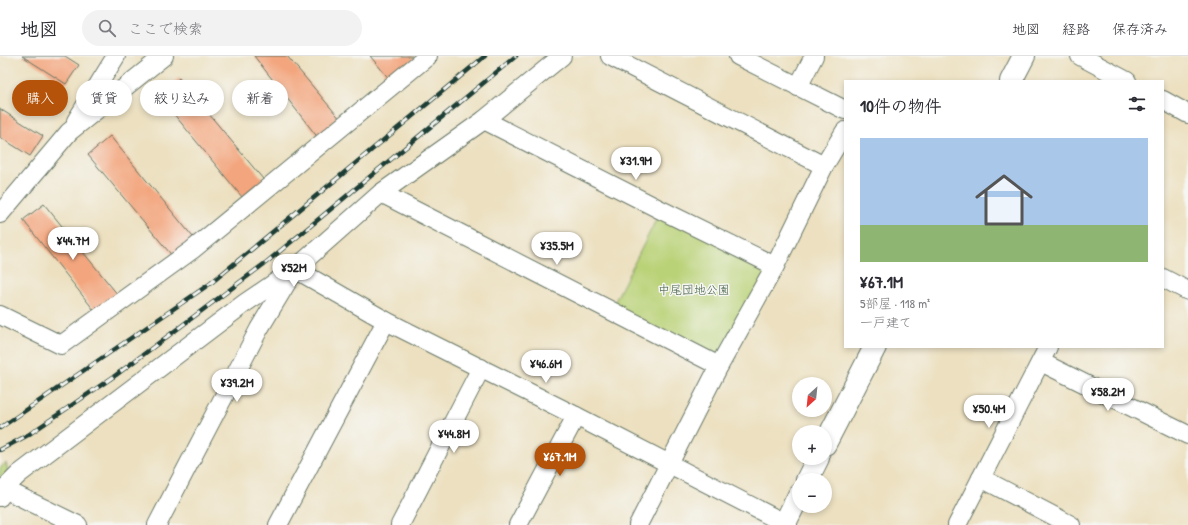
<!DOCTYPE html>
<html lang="ja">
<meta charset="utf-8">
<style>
:root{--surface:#fff;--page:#f2f2f3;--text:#2b2b33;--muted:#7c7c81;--line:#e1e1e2;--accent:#b45309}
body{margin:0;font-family:"Patrick Hand","Klee One",sans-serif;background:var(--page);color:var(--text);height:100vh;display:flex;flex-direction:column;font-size:15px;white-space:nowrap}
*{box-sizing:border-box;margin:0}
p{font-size:13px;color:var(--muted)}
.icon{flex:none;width:22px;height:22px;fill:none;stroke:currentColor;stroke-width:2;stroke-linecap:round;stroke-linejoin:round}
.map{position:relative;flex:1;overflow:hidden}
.drawer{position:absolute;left:844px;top:24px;width:320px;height:268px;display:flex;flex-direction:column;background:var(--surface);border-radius:0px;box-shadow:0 2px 6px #0003}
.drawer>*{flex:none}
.hud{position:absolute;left:12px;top:24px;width:380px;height:36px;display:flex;gap:8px}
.needle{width:26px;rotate:207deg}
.buttons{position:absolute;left:792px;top:321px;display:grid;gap:8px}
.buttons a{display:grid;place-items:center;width:40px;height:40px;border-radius:50%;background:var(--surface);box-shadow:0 2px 6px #0003;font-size:20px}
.price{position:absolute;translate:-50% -34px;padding:0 9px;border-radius:14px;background:#fff;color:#222;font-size:13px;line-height:26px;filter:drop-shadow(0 1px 2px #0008)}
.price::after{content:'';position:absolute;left:50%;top:24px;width:12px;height:9px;margin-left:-6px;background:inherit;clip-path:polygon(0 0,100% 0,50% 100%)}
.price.active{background:var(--accent);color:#fff}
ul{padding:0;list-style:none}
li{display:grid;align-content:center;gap:8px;height:212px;padding:0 16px}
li+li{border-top:1px solid var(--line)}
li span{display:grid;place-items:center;height:124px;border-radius:0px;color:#555}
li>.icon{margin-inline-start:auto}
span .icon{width:72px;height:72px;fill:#fffc;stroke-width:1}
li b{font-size:17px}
h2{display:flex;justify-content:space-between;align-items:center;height:48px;padding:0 16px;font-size:17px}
.chip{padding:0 14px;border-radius:18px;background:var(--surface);box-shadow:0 2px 6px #0003;font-size:14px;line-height:36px}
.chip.active{background:var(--accent);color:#fff}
header{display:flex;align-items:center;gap:24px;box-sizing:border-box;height:56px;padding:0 20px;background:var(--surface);border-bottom:1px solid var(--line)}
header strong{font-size:19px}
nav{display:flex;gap:22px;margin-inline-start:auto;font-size:14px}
.search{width:280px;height:36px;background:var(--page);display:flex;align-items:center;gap:10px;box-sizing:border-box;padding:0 14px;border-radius:22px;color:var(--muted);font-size:15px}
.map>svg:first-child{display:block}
</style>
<header>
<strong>地図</strong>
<div class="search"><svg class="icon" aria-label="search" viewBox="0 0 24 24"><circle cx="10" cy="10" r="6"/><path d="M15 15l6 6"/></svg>ここで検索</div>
<nav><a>地図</a><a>経路</a><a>保存済み</a></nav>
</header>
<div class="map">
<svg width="1188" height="469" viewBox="0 0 1188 469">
<rect width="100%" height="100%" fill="#f6f6f2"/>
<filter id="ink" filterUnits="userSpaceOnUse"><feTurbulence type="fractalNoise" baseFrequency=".025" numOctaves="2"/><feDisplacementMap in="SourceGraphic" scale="8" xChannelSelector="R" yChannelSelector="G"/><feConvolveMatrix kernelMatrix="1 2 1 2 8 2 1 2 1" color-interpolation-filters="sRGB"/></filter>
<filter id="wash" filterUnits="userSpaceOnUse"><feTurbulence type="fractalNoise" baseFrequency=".012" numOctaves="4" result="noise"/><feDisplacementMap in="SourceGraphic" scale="16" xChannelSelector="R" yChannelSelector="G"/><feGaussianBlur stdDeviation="0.9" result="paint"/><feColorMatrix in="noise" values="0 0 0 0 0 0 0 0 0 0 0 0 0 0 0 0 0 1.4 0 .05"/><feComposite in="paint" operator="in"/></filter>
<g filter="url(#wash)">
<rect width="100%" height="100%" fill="#ece0c0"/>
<g fill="#bad277" stroke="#6c8856">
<path d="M661 154 775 210 719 310 610 255Z"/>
<path d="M6 407 8 416 0 432V412Z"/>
</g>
<g id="blocks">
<g fill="#f3a57d">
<path d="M22 0H65L79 9 66 28Z"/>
<path d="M254 0H287L341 64 319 83Z"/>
<path d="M370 0H412L414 3 391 25Z"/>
<path d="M179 22 268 129 247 147 159 40Z"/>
<path d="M0 53 43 80 30 100 0 81Z"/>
<path d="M110 80 197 186 174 202 88 99Z"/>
<path d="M44 148 122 244 101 263 23 164Z"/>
</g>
</g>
</g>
<g filter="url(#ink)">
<use href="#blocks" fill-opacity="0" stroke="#677665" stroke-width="1"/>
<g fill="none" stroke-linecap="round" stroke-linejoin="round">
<g stroke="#677665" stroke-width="20">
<g id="street">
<path d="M610 0 824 110"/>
<path d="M738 0 845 54"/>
<path d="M1080 0 1127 25"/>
<path d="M798 31 814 0"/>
<path d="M1163 44 1188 58"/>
<path d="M484 64 661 154 775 210"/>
<path d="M76 65 116 0"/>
<path d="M381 137 719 310"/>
<path d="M0 158 69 76 164 0"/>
<path d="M1163 222 1188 235"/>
<path d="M0 259 61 289 192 194 428 0"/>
<path d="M1041 306 1188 379"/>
<path d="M981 422 1071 469"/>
<path d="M4 433 78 469"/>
<path d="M0 441 4 433 19 418 245 247 295 213 381 137 484 64 562 0"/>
<path d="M157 469 259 273 295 213 386 265 576 360 788 469"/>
<path d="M278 469 386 265"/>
<path d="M400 469 481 312"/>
<path d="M518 469 576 360"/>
<path d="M638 469 719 310 775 210 824 110 845 75"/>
<path d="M957 469 1048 291"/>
</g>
</g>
<g stroke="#677665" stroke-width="24">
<g id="secondary">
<path d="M1011 25 1024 0"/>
<path d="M825 388 875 291"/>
<path d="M807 424 818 402"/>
<path d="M784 469 799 439"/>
</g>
</g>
<use href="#street" stroke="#fff" stroke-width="18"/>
<use href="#secondary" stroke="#fff" stroke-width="22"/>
<g stroke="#1f3d34" stroke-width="4.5">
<g id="rail">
<path d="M0 372 211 227 485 0"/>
<path d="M0 394 28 379 116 319 268 205 516 0"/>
</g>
</g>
<use href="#rail" stroke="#f6f6f2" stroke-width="3" stroke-dasharray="9" stroke-linecap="butt"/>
</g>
</g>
<g text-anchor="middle" stroke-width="3" stroke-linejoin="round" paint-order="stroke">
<g font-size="12" fill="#3e5b41" stroke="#f6f6f2">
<text x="694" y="238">中尾団地公園</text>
</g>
</g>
</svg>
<div class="buttons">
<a><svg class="needle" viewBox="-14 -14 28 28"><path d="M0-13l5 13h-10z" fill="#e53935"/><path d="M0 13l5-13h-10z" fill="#7c7c81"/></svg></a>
<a>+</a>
<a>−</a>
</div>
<b class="price" style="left:636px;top:125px">¥31.9M</b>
<b class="price" style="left:73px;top:205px">¥44.7M</b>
<b class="price" style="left:557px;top:210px">¥35.5M</b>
<b class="price" style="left:294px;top:232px">¥52M</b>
<b class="price" style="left:546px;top:328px">¥46.6M</b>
<b class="price" style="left:237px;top:347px">¥39.2M</b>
<b class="price" style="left:1108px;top:356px">¥58.2M</b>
<b class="price" style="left:989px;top:373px">¥50.4M</b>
<b class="price" style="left:454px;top:398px">¥44.8M</b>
<b class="price active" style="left:560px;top:421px">¥67.1M</b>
<div class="hud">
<a class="chip active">購入</a>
<a class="chip">賃貸</a>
<a class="chip">絞り込み</a>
<a class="chip">新着</a>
</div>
<section class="drawer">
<h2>10件の物件<svg class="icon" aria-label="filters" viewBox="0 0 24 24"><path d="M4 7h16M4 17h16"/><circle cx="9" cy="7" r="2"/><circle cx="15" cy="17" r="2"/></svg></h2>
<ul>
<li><span style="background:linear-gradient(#a9c7e8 70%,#8fb573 0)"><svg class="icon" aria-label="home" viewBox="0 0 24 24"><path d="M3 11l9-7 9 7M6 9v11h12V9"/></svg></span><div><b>¥67.1M</b><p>5部屋 · 118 m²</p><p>一戸建て</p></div></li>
</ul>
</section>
</div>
